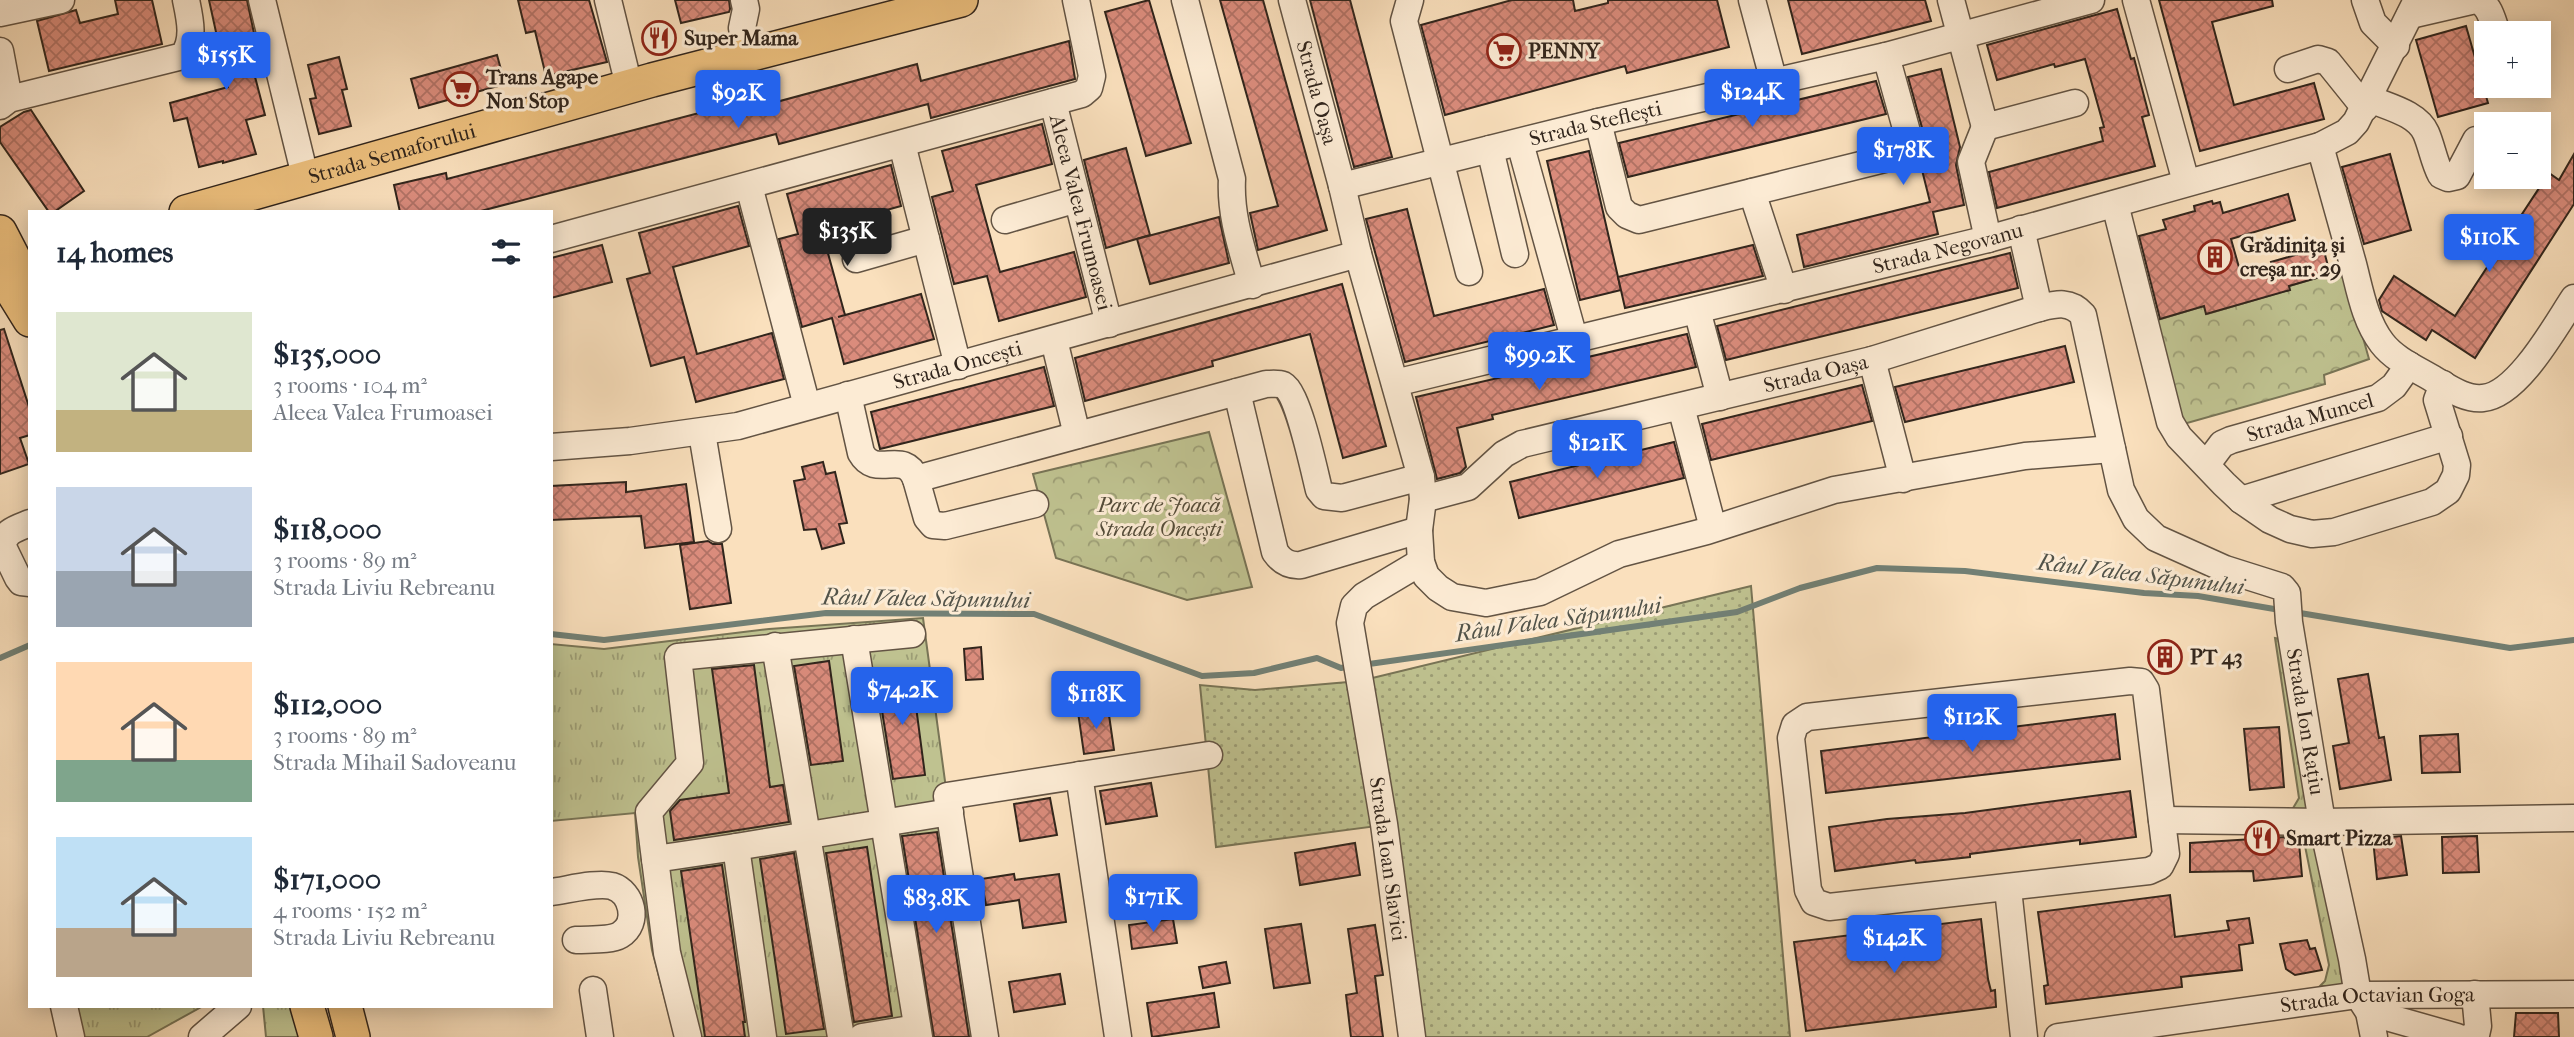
<!DOCTYPE html>
<meta charset="utf-8">
<style>
:root{--surface:#fff;--page:#f2f2f3;--text:#1f2937;--muted:#747a83;--accent:#2563eb}
body{margin:0;font-family:"IM FELL French Canon",serif;background:var(--page);color:var(--text);height:100vh;display:flex;flex-direction:column;font-size:26px;white-space:nowrap}
*{box-sizing:border-box;margin:0}
p{font-size:23px;color:var(--muted)}
.icon{flex:none;width:38px;height:38px;fill:none;stroke:currentColor;stroke-width:2;stroke-linecap:round;stroke-linejoin:round}
.map{position:relative;flex:1;overflow:hidden}
.side{position:absolute;left:28px;top:210px;width:525px;height:798px;display:flex;flex-direction:column;background:var(--surface);border-radius:0px;box-shadow:0 4px 18px #0003}
.side>*{flex:none}
.controls{position:absolute;left:2474px;top:21px;display:grid;gap:14px}
.controls a{display:grid;place-items:center;width:77px;height:77px;border-radius:0px;background:var(--surface);box-shadow:0 4px 18px #0003;font-size:35px}
.price{position:absolute;translate:-50% -60px;padding:0 16px;border-radius:7px;background:var(--accent);color:#fff;font-size:23px;line-height:46px;filter:drop-shadow(0 2px 4px #0008)}
.price::after{content:'';position:absolute;left:50%;top:42px;width:21px;height:16px;margin-left:-10px;background:inherit;clip-path:polygon(0 0,100% 0,50% 100%)}
.price.selected{background:#222;color:#fff}
ul{padding:0;list-style:none}
li{display:flex;align-items:center;gap:21px;height:175px;padding:0 28px}
li span{display:grid;place-items:center;flex:none;width:196px;height:140px;border-radius:0px;color:#555}
li>.icon{margin-inline-start:auto}
span .icon{width:84px;height:84px;fill:#fffc;stroke-width:1}
li b{font-size:30px}
h2{display:flex;justify-content:space-between;align-items:center;height:84px;padding:0 28px;font-size:30px}
.map>svg:first-child{display:block}
</style>
<div class="map">
<svg width="2574" height="1037" viewBox="0 0 2574 1037">
<defs>
<pattern id="grass-tufts" width="24" height="20" patternUnits="userSpaceOnUse" patternTransform="scale(1.75)"><rect width="24" height="20" fill="#bfc290"/><path d="M3 7l-1-3M5 7V3M7 7l1-3M15 17l-1-3M17 17v-4M19 17l1-3" fill="none" stroke="#9c9d75"/></pattern>
<pattern id="park-crowns" width="20" height="18" patternUnits="userSpaceOnUse" patternTransform="scale(1.75)"><rect width="20" height="18" fill="#bfc290"/><path d="M2 6a3 3 0 1 1 6 0M12 15a3 3 0 1 1 6 0" fill="none" stroke="#9c9d75"/></pattern>
<pattern id="garden-dots" width="8" height="8" patternUnits="userSpaceOnUse" patternTransform="scale(1.75)"><rect width="8" height="8" fill="#bfc290"/><path d="M2 2h.1M6 6h.1" fill="none" stroke="#9c9d75" stroke-width="1.8" stroke-linecap="round"/></pattern>
<pattern id="building-cross-hatch" width="8" height="8" patternUnits="userSpaceOnUse" patternTransform="scale(1.75)"><rect width="8" height="8" fill="#da8c7c"/><path d="M0 0l8 8M0 8l8-8" fill="none" stroke="#b17265"/></pattern>
</defs>
<rect width="100%" height="100%" fill="#fae0bd"/>
<filter id="stains"><feTurbulence type="fractalNoise" baseFrequency=".00286" numOctaves="4"/><feColorMatrix values="0 0 0 0 .2 0 0 0 0 .09 0 0 0 0 .02 0 0 0 .5 -.17"/></filter>
<radialGradient id="worn" r=".72"><stop offset=".6" stop-color="#630" stop-opacity="0"/><stop offset="1" stop-color="#630" stop-opacity=".3"/></radialGradient>
<g fill="url(#grass-tufts)" stroke="#787456" stroke-width="2">
<path d="M923 618 947 796 985 1037H675L652 950 638 857 635 813 551 821V644L604 649 769 629Z"/>
<path d="M2275 638 2285 640 2307 809 2292 810 2299 798Z"/>
<path d="M2299 836 2317 843 2345 980 2340 986H2320L2325 981 2329 965 2304 841Z"/>
<path d="M74 1006H203L147 1037H81Z"/>
<path d="M263 1006H294L302 1037H266Z"/>
</g>
<g fill="url(#park-crowns)" stroke="#787456" stroke-width="2">
<path d="M2344 270 2369 359 2324 375 2325 384 2180 425 2154 321 2204 306 2207 314 2289 290V286Z"/>
<path d="M1209 432 1252 587 1187 600 1056 558 1033 474Z"/>
</g>
<path fill="url(#garden-dots)" stroke="#787456" stroke-width="2" d="M1751 586 1790 1037H1412L1384 825 1216 847 1200 685 1255 690 1360 681Z"/>
<g fill="none" stroke-linecap="round" stroke-linejoin="round">
<g stroke="#728075" stroke-width="6">
<path d="M2294 612 2510 648 2574 640"/>
<path d="M551 634 604 640 826 613 1034 614 1202 676 1254 673 1317 658 1341 668 1352 666"/>
<path d="M0 658 30 645"/>
<path d="M1362 665 1737 612 1800 588 1877 568 1965 571 2144 593 2198 596 2280 610"/>
</g>
</g>
<g fill="url(#building-cross-hatch)" stroke="#31251c" stroke-width="2">
<path d="M115 0H152L162 44 49 71 37 21 76 10 80 23 118 14Z"/>
<path d="M209 0H247L258 52 249 54 265 115 246 120 256 154 223 163V161L199 167 187 118 174 121 170 103 228 87Z"/>
<path d="M518 0H589L607 62 546 76 535 31 526 33Z"/>
<path d="M675 0H729L730 9 729 12 681 23Z"/>
<path d="M1149 0 1191 143 1146 156 1105 12Z"/>
<path d="M1220 0H1263L1327 230 1258 250 1250 213 1278 206Z"/>
<path d="M1310 0H1350L1392 157 1354 167Z"/>
<path d="M1512 0H1573L1575 11 1608 3V0H1717L1729 47 1627 73 1625 66 1445 115 1421 25Z"/>
<path d="M1788 0H1925L1931 21 1802 54Z"/>
<path d="M2159 0H2272L2273 6 2212 22 2234 105 2314 83 2324 119 2200 151Z"/>
<path d="M2117 9 2131 59 2134 58 2149 115 2142 117 2155 166 1997 208 1989 172 2103 141 2100 128 2104 127 2085 59 2055 67 2054 64 1997 80 1987 45Z"/>
<path d="M2466 26 2488 103 2438 117 2416 40Z"/>
<path d="M1069 41 1075 79 931 118 928 104 779 144 776 134 477 212H400L394 185 446 173 447 179 741 102 743 111 917 64 921 81Z"/>
<path d="M497 55 505 84 419 108 411 79Z"/>
<path d="M339 57 347 89 342 90 351 126 319 134 310 99 316 98 308 65Z"/>
<path d="M1941 69 1960 147 1956 165 1964 205 1933 212 1938 234 1804 267 1797 235 1930 202 1919 158 1924 149V135L1908 77Z"/>
<path d="M1876 81 1886 114 1628 177 1619 143Z"/>
<path d="M31 110 84 191 54 212H49L0 142V127L24 112Z"/>
<path d="M1042 124 1052 164 976 185 1000 272 1074 252 1086 297 999 321 987 276 954 284 932 197 953 191 942 151Z"/>
<path d="M1126 148 1150 235 1106 248 1084 160Z"/>
<path d="M1589 151 1621 290 1580 300 1547 161Z"/>
<path d="M2390 154 2411 230 2364 244 2342 167Z"/>
<path d="M2574 154V204L2475 358 2432 330 2426 340 2382 311 2379 300 2394 276 2455 316 2549 173 2559 180Z"/>
<path d="M891 165 901 206 821 228 845 315 838 317 921 294 934 339 844 364 832 318 802 327 779 239 798 234 787 194Z"/>
<path d="M2288 194 2295 220 2231 239 2242 278 2274 270 2271 262 2323 247 2330 274 2289 286 2290 290 2206 314 2204 306 2160 319 2139 236 2166 229 2163 220 2195 211 2194 206 2212 201 2213 204 2220 202 2223 213Z"/>
<path d="M738 206 749 246 673 267 697 354 772 333 784 379 696 402 684 357 651 366 627 279 650 273 639 233Z"/>
<path d="M1407 209 1434 316 1544 289 1554 325 1405 362 1366 219Z"/>
<path d="M1219 217 1229 263 1150 284 1137 239Z"/>
<path d="M602 245 612 282 551 298V258Z"/>
<path d="M1753 245 1763 276 1625 308 1618 277Z"/>
<path d="M2010 253 2018 288 1726 360 1717 326Z"/>
<path d="M1342 284 1386 446 1343 458 1310 334 1212 361 1213 366 1085 401 1075 358Z"/>
<path d="M4 329 30 410V435L20 438 29 464 0 474V330Z"/>
<path d="M1687 334 1696 367 1492 415 1493 419 1457 428 1466 467 1460 473 1437 479 1416 397Z"/>
<path d="M2065 346 2074 382 1905 422 1895 387Z"/>
<path d="M1044 367 1054 406 880 449 871 412Z"/>
<path d="M1862 385 1872 421 1711 460 1702 424Z"/>
<path d="M1674 442 1684 478 1519 518 1510 482Z"/>
<path d="M823 462 826 474 835 472 847 523 839 524 844 543 822 549 816 529 804 530 794 481 805 479 802 467Z"/>
<path d="M626 482V492L686 484 694 542 645 548 641 516 551 520V486Z"/>
<path d="M708 541 713 544H722L731 603 690 609 680 545Z"/>
<path d="M981 647 983 679 966 680 964 649Z"/>
<path d="M829 661 843 761 811 765 794 666Z"/>
<path d="M754 665 770 787 783 785 789 822 674 840 670 811 680 800 729 793 712 669Z"/>
<path d="M2368 674 2379 738 2384 737 2391 780 2340 789 2333 746 2349 743 2338 679Z"/>
<path d="M912 676 925 775 893 779 877 680Z"/>
<path d="M1080 679 1082 704 1059 706 1057 682Z"/>
<path d="M1108 708 1114 750 1084 754 1078 712Z"/>
<path d="M2115 714 2120 759 1826 793 1821 751Z"/>
<path d="M2279 727 2284 787 2250 790 2244 729Z"/>
<path d="M2458 734 2460 772 2422 773 2420 736Z"/>
<path d="M1151 783 1157 816 1106 824 1100 791Z"/>
<path d="M2130 791 2136 837 2080 844V840L1970 854V857L1916 863 1915 860 1835 871 1829 827 1887 819 1965 813Z"/>
<path d="M1050 798 1057 835 1020 841 1014 804Z"/>
<path d="M937 832 969 1037H934L902 836Z"/>
<path d="M2401 836 2407 875 2377 879 2373 839Z"/>
<path d="M2477 836 2479 872 2443 873 2442 837Z"/>
<path d="M2285 837V845L2299 843 2302 876 2254 881 2253 871 2190 872V843Z"/>
<path d="M1355 843 1360 875 1300 885 1295 853Z"/>
<path d="M867 847 892 1016 854 1022 826 853Z"/>
<path d="M794 853 824 1029 786 1034 760 859Z"/>
<path d="M722 865 745 1022H743L745 1037H705L681 871Z"/>
<path d="M1014 874 1015 880 1059 874 1066 922 1023 928 1019 900 986 905 981 879Z"/>
<path d="M2170 895 2175 937 2229 930 2227 921 2249 918 2253 943 2239 945 2242 970 2181 977 2182 987 2046 1004 2044 986 2048 985 2038 912Z"/>
<path d="M1173 919 1177 943 1132 949 1129 925Z"/>
<path d="M1981 919 1988 979 1991 991 1995 990 1996 1007 1806 1031 1794 942Z"/>
<path d="M1301 924 1310 983 1274 988 1265 929Z"/>
<path d="M1375 925 1383 975 1375 976 1383 1037H1351L1346 995 1357 993 1348 929Z"/>
<path d="M2307 940 2310 949 2315 948 2322 970 2295 975 2286 969 2280 944Z"/>
<path d="M1226 962 1230 983 1203 988 1199 967Z"/>
<path d="M1060 974 1065 1004 1014 1012 1009 982Z"/>
<path d="M1214 993 1219 1027 1152 1037 1147 1003Z"/>
<path d="M2516 1013H2558L2559 1037H2514Z"/>
</g>
<g fill="none" stroke-linecap="round" stroke-linejoin="round">
<g stroke="#635444" stroke-width="29">
<g id="minor">
<path d="M262 0 305 176"/>
<path d="M608 0 629 86"/>
<path d="M744 0 746 9 742 28 748 56"/>
<path d="M1185 0 1232 179C1230 216 1242 249 1252 285"/>
<path id="s1" d="M1292 0 1342 186 1358 254 1421 477 1423 499 1419 530 1421 562 1426 576 1438 588 1452 597 1486 603 1540 592 1619 554 1707 531 1834 490 2025 456 2112 449"/>
<path d="M1410 0 1404 21 1469 272"/>
<path d="M1752 0 1774 82"/>
<path d="M1951 0 1985 127 2075 103"/>
<path d="M2136 0 2186 182"/>
<path d="M2365 0 2373 23 2396 46"/>
<path d="M0 13 61 0"/>
<path d="M2410 15 2475 0C2490 3 2492 20 2497 33"/>
<path d="M0 51 9 99"/>
<path d="M2288 69 2318 59 2328 62 2365 108"/>
<path d="M2370 99C2388 107 2417 113 2426 133 2432 147 2434 162 2441 175L2448 178 2457 176 2476 140"/>
<path id="s2" d="M1053 102 1109 324"/>
<path d="M0 106 9 99 183 56C195 40 190 19 186 0"/>
<path d="M1598 122 1619 207 1627 215 1639 220 1901 155 1908 147 1909 139 1886 56"/>
<path d="M1985 127 1971 162 1988 239"/>
<path d="M1520 143 1574 338"/>
<path d="M902 144 958 366"/>
<path d="M2320 146C2331 186 2342 225 2353 264 2360 291 2365 321 2382 343 2395 360 2417 369 2435 380 2449 388 2466 400 2483 398 2518 395 2556 325 2574 298"/>
<path d="M1490 149 1515 254"/>
<path d="M749 186 807 406"/>
<path id="s3" d="M1342 186 1598 122 1886 56 2091 0"/>
<path d="M1752 192 1784 290"/>
<path d="M2115 204 2170 422 2179 437 2224 484 2241 500 2270 520 2290 529 2312 534 2334 532 2432 502 2448 491 2456 475 2457 465 2437 400 2443 384"/>
<path d="M1005 220 1077 199"/>
<path d="M2021 229 2039 308"/>
<path d="M551 239 1082 94 1089 88 1092 76 1076 0"/>
<path d="M856 259 926 239"/>
<path d="M1697 310 1720 397"/>
<path d="M1054 340 1077 435"/>
<path d="M1872 360 1903 479"/>
<path id="s4" d="M1395 383 1988 239 2320 146 2347 132 2356 122 2417 0"/>
<path d="M1237 392 1275 552C1282 562 1289 566 1301 565L1419 530"/>
<path d="M848 395 861 453C876 480 904 448 916 479L1266 384C1272 384 1278 383 1283 385 1298 393 1314 470 1319 490L1324 496 1342 498 1421 477"/>
<path d="M1681 407 1713 528"/>
<path d="M702 433 718 529"/>
<path id="s5" d="M551 447 630 441 738 426 1358 254"/>
<path id="s6" d="M2207 464 2222 444 2231 440 2378 398 2394 386 2409 365"/>
<path d="M916 479 927 518 933 525 945 526 1035 504"/>
<path id="s7" d="M1423 499 1468 487 1504 454 1522 444 1872 360 2039 308C2056 304 2070 300 2083 315L2121 490 2136 519 2156 538 2225 569 2282 587 2287 593 2289 622 2322 822 2352 959 2358 995 2369 1012 2374 1037"/>
<path d="M2241 500 2449 436"/>
<path d="M30 523C18 528 3 531 3 547L18 578 21 582 30 583"/>
<path d="M854 639 919 1037"/>
<path d="M775 646 841 1037"/>
<path d="M2130 681 2141 682 2146 690 2166 854 2160 866 2149 871 1829 907 1814 902 1808 890 1791 738 1795 725 1807 717Z"/>
<path d="M1079 775 1118 1037"/>
<path d="M2162 820 2322 822 2574 818"/>
<path d="M655 859 736 847"/>
<path d="M2008 889 2024 1037"/>
<path d="M551 892C567 890 597 882 612 886 632 892 640 923 620 935 610 941 589 939 576 940"/>
<path d="M593 990 600 1037"/>
<path d="M64 1006 71 1037"/>
<path d="M2369 1012 2457 1037"/>
<path d="M202 1037 238 1006"/>
<path d="M688 1037 667 953 649 812 690 763 678 657 912 634"/>
<path d="M763 1037 736 847 950 812"/>
<path d="M862 1037 917 1028"/>
<path d="M985 1037 947 796 1209 755"/>
<path d="M1412 1037 1384 824 1350 623 1354 606 1364 596 1421 562"/>
<path id="s8" d="M2058 1037 2358 995 2574 994"/>
<path d="M2470 1037 2476 1035 2478 1026 2475 994"/>
</g>
</g>
<g stroke="#31251c" stroke-width="36">
<g id="major">
<path id="s9" d="M186 212 652 80 961 0"/>
<path d="M0 232 30 290"/>
<path d="M0 282 12 291 30 320"/>
<path d="M307 1006 316 1037"/>
<path d="M345 1006 353 1037"/>
</g>
</g>
<use href="#minor" stroke="#fcebd4" stroke-width="26"/>
<use href="#major" stroke="#edc07e" stroke-width="33"/>
</g>
<defs>
<g id="restaurant-ring" transform="scale(1.75)"><circle r="9.5" fill="#fcebd4" stroke="#8f2418" stroke-width="1.5"/><path d="M-5-6h1v4h1v-4h1v4h1v-4h1v5L-1.5 .5V6h-2V.5L-5-1ZM5-6V6H3V1.5H1.5Q1.5-4 5-6Z" fill="#8f2418"/></g>
<g id="supermarket-ring" transform="scale(1.75)"><circle r="9.5" fill="#fcebd4" stroke="#8f2418" stroke-width="1.5"/><path d="M-6-5.5h2.5l.6 2H6L4.5 2H-2.5L-4.4-4H-6ZM-1.5 3.2a1.3 1.3 0 1 0 .1 0ZM3 3.2a1.3 1.3 0 1 0 .1 0Z" fill="#8f2418"/></g>
<g id="building-ring" transform="scale(1.75)"><circle r="9.5" fill="#fcebd4" stroke="#8f2418" stroke-width="1.5"/><path d="M-4-6H4V6H1V3H-1V6H-4ZM-2.5-4.3h1.7v1.8h-1.7ZM.8-4.3h1.7v1.8H.8ZM-2.5-1h1.7V.8h-1.7ZM.8-1h1.7V.8H.8Z" fill="#8f2418"/></g>
</defs>
<g fill-rule="evenodd">
<use href="#restaurant-ring" x="659" y="38"/>
<use href="#supermarket-ring" x="1504" y="51"/>
<use href="#supermarket-ring" x="461" y="89"/>
<use href="#building-ring" x="2215" y="257"/>
<use href="#building-ring" x="2165" y="657"/>
<use href="#restaurant-ring" x="2262" y="838"/>
</g>
<g text-anchor="middle" stroke-width="6" stroke-linejoin="round" paint-order="stroke">
<g font-size="21" font-weight="bold" fill="#31251c" stroke="#fcebd4" text-anchor="start">
<text x="684" y="45">Super Mama</text>
<text x="1528" y="58">PENNY</text>
<text x="486" y="84">Trans Agape<tspan x="486" dy="24">Non Stop</tspan></text>
<text x="2240" y="252">Grădinița și<tspan x="2240" dy="24">creșa nr. 29</tspan></text>
<text x="2190" y="664">PT 43</text>
<text x="2286" y="845">Smart Pizza</text>
</g>
<g font-size="21" fill="#31251c" stroke="#fcebd4">
<text dy="7" stroke="none"><textPath href="#s1" startOffset="96">Strada Oașa</textPath></text>
<text dy="7" stroke="none"><textPath href="#s3" startOffset="261">Strada Steflești</textPath></text>
<text dy="7" stroke="none"><textPath href="#s9" startOffset="214">Strada Semaforului</textPath></text>
<text dy="7" stroke="none"><textPath href="#s2" startOffset="114">Aleea Valea Frumoasei</textPath></text>
<text dy="7" stroke="none"><textPath href="#s4" startOffset="569">Strada Negovanu</textPath></text>
<text dy="7" stroke="none"><textPath href="#s5" startOffset="416">Strada Oncești</textPath></text>
<text dy="7" stroke="none"><textPath href="#s7" startOffset="418">Strada Oașa</textPath></text>
<text dy="7" stroke="none"><textPath href="#s6" startOffset="117">Strada Muncel</textPath></text>
<text dy="7" stroke="none"><textPath href="#s7" startOffset="1211">Strada Ion Rațiu</textPath></text>
<text transform="translate(1388 859) rotate(82)" y="7">Strada Ioan Slavici</text>
<text dy="7" stroke="none"><textPath href="#s8" startOffset="322">Strada Octavian Goga</textPath></text>
</g>
<g font-size="21" font-style="italic" fill="#544c39" stroke="#fcebd4">
<text x="1159" y="512">Parc de Joacă<tspan x="1159" dy="24">Strada Oncești</tspan></text>
</g>
<g font-size="23" font-style="italic" fill="#525349" stroke="#fcebd4">
<text transform="translate(2141 574) rotate(7)" y="8">Râul Valea Săpunului</text>
<text transform="translate(926 598) rotate(1)" y="8">Râul Valea Săpunului</text>
<text transform="translate(1558 619) rotate(-8)" y="8">Râul Valea Săpunului</text>
</g>
</g>
<rect width="100%" height="100%" filter="url(#stains)"/>
<rect width="100%" height="100%" fill="url(#worn)"/>
</svg>
<div class="controls">
<a>+</a>
<a>−</a>
</div>
<b class="price" style="left:226px;top:92px">$155K</b>
<b class="price" style="left:1752px;top:129px">$124K</b>
<b class="price" style="left:738px;top:130px">$92K</b>
<b class="price" style="left:1903px;top:187px">$178K</b>
<b class="price selected" style="left:847px;top:268px">$135K</b>
<b class="price" style="left:2489px;top:274px">$110K</b>
<b class="price" style="left:1539px;top:392px">$99.2K</b>
<b class="price" style="left:1597px;top:480px">$121K</b>
<b class="price" style="left:902px;top:727px">$74.2K</b>
<b class="price" style="left:1096px;top:731px">$118K</b>
<b class="price" style="left:1972px;top:754px">$112K</b>
<b class="price" style="left:1153px;top:934px">$171K</b>
<b class="price" style="left:936px;top:935px">$83.8K</b>
<b class="price" style="left:1894px;top:975px">$142K</b>
<section class="side">
<h2>14 homes<svg class="icon" aria-label="filters" viewBox="0 0 24 24"><path d="M4 7h16M4 17h16"/><circle cx="9" cy="7" r="2"/><circle cx="15" cy="17" r="2"/></svg></h2>
<ul>
<li><span style="background:linear-gradient(#dfe7d0 70%,#c2b280 0)"><svg class="icon" aria-label="home" viewBox="0 0 24 24"><path d="M3 11l9-7 9 7M6 9v11h12V9"/></svg></span><div><b>$135,000</b><p>3 rooms · 104 m²</p><p>Aleea Valea Frumoasei</p></div></li>
<li><span style="background:linear-gradient(#c9d6e8 60%,#9aa5b1 0)"><svg class="icon" aria-label="home" viewBox="0 0 24 24"><path d="M3 11l9-7 9 7M6 9v11h12V9"/></svg></span><div><b>$118,000</b><p>3 rooms · 89 m²</p><p>Strada Liviu Rebreanu</p></div></li>
<li><span style="background:linear-gradient(#ffd9b3 70%,#7fa58c 0)"><svg class="icon" aria-label="home" viewBox="0 0 24 24"><path d="M3 11l9-7 9 7M6 9v11h12V9"/></svg></span><div><b>$112,000</b><p>3 rooms · 89 m²</p><p>Strada Mihail Sadoveanu</p></div></li>
<li><span style="background:linear-gradient(#bfe0f5 65%,#b9a48a 0)"><svg class="icon" aria-label="home" viewBox="0 0 24 24"><path d="M3 11l9-7 9 7M6 9v11h12V9"/></svg></span><div><b>$171,000</b><p>4 rooms · 152 m²</p><p>Strada Liviu Rebreanu</p></div></li>
</ul>
</section>
</div>
